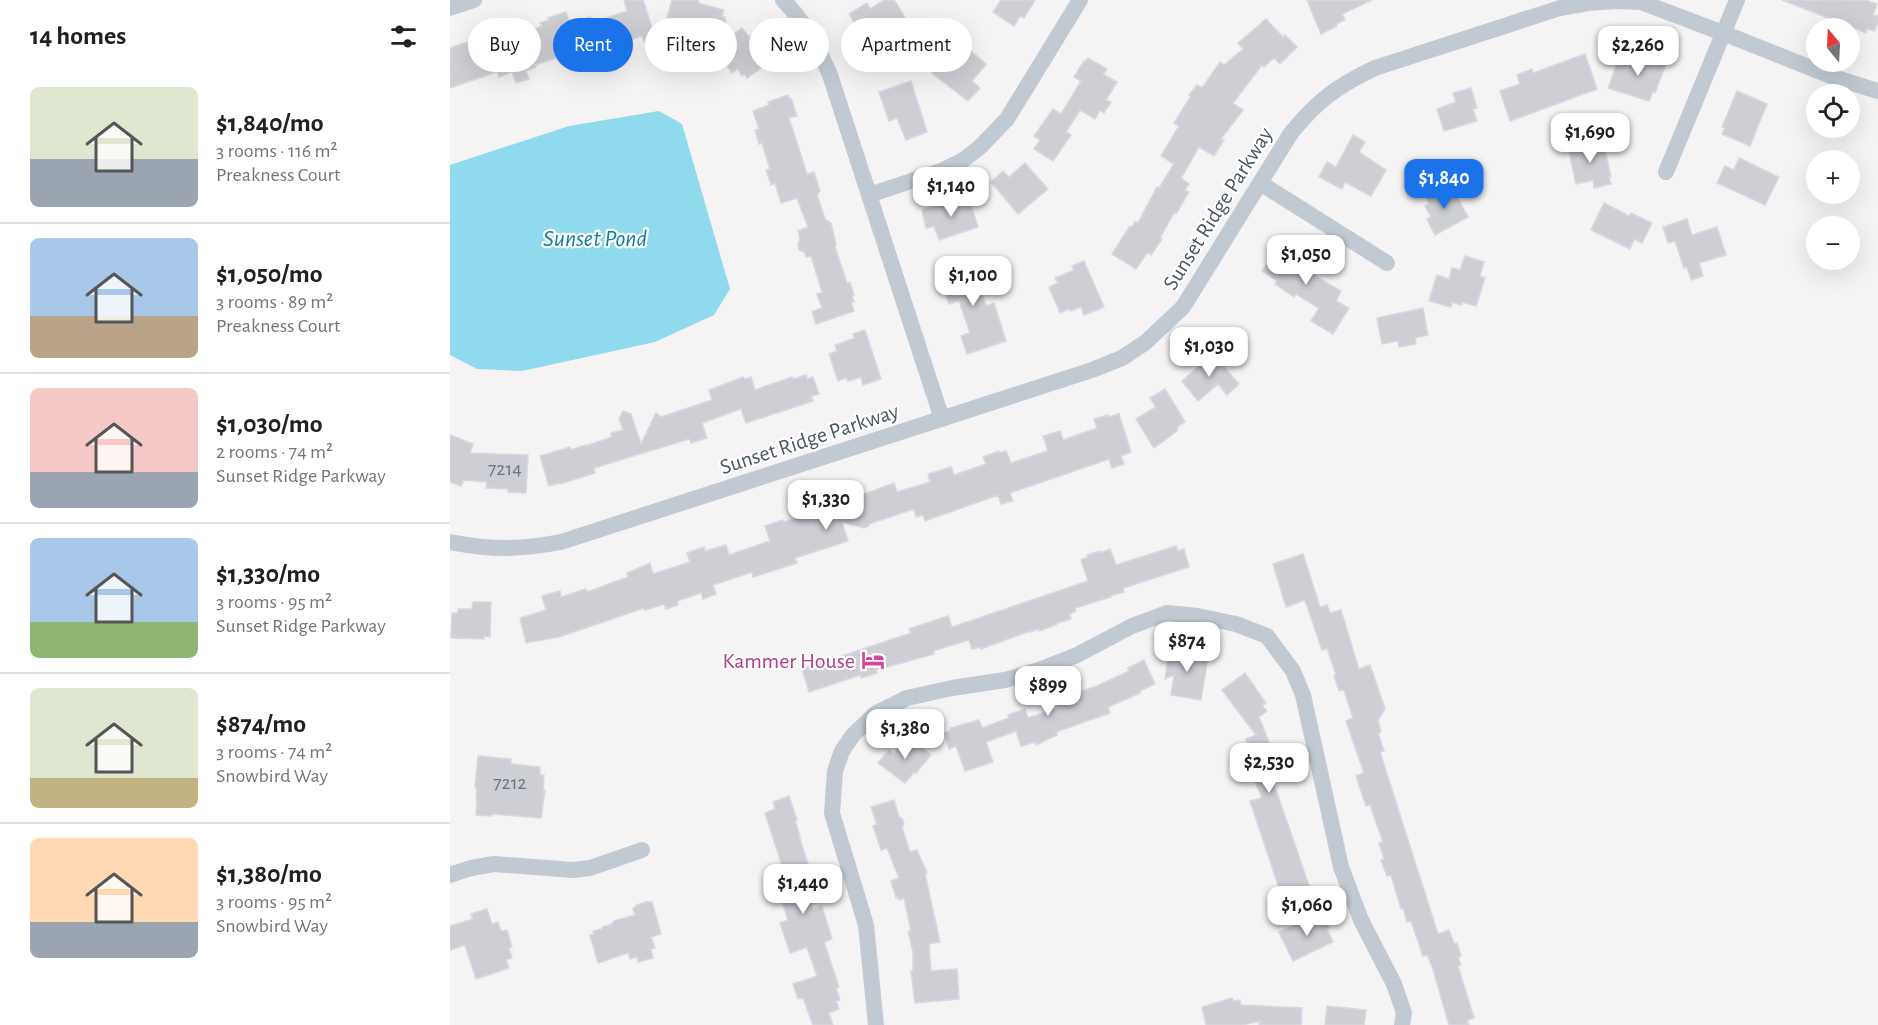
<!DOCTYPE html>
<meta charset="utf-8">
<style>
:root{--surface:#fff;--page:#f6f6f6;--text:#202124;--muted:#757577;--line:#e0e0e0;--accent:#1a73e8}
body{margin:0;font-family:"Alegreya Sans",sans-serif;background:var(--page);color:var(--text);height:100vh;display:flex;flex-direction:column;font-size:22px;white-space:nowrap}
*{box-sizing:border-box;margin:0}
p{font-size:20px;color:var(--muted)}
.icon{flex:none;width:33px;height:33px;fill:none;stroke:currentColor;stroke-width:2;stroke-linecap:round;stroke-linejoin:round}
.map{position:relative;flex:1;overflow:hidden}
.sheet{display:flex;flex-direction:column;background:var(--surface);width:450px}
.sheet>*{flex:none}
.hud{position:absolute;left:18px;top:18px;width:570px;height:54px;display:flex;gap:12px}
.needle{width:39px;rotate:342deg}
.buttons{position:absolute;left:1356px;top:18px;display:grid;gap:12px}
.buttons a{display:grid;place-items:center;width:54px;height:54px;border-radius:50%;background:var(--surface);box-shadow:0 6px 24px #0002;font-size:30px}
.price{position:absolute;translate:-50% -51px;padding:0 14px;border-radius:12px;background:#fff;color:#222;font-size:20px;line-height:39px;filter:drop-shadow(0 2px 3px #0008)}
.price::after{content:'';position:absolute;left:50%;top:36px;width:18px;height:14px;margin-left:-9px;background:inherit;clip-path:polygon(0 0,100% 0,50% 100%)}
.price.on{background:var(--accent);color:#fff}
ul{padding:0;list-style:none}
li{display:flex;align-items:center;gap:18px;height:150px;padding:0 30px}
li+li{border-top:2px solid var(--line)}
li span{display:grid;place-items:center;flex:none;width:168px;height:120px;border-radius:9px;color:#555}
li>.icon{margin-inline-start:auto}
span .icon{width:72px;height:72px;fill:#fffc;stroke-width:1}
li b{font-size:26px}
h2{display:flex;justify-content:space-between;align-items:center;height:72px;padding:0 30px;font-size:26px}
.pill{padding:0 21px;border-radius:27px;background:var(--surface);box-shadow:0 6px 24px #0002;font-size:21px;line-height:54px}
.pill.on{background:var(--accent);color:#fff}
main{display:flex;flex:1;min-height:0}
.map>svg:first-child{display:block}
</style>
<main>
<section class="sheet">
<h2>14 homes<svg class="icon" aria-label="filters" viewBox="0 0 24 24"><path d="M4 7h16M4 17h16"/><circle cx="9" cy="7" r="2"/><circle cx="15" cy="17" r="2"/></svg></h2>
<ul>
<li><span style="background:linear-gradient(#dfe7d0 60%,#9aa5b1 0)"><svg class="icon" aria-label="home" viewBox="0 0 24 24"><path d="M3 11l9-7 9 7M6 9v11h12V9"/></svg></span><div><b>$1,840/mo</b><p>3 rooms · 116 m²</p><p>Preakness Court</p></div></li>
<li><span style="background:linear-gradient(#a9c7e8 65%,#b9a48a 0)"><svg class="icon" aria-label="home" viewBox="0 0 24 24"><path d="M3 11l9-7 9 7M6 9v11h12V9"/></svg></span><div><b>$1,050/mo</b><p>3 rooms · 89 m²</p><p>Preakness Court</p></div></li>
<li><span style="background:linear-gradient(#f6c9c9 70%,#9aa5b1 0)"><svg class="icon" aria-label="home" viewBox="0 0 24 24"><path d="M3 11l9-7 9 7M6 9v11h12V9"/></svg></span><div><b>$1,030/mo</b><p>2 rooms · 74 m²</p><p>Sunset Ridge Parkway</p></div></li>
<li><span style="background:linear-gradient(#a9c7e8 70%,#8fb573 0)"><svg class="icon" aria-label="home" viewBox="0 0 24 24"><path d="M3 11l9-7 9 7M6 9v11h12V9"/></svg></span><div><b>$1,330/mo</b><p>3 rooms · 95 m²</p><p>Sunset Ridge Parkway</p></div></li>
<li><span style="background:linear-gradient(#dfe7d0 75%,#c2b280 0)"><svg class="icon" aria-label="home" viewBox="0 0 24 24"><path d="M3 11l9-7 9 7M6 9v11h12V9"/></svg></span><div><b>$874/mo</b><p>3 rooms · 74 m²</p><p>Snowbird Way</p></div></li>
<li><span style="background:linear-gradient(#ffd9b3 70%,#9aa5b1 0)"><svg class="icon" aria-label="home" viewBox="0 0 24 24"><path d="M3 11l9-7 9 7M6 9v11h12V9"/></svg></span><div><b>$1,380/mo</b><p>3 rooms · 95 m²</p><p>Snowbird Way</p></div></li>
</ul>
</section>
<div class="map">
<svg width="1428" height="1025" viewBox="0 0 1428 1025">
<rect width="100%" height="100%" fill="#f5f3f3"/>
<path fill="#90daee" d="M209 111 232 124 280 289 264 315 205 342 72 371 27 369 0 355V165L119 126Z"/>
<g fill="#cdcfd5" stroke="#d7d9de" stroke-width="1.5">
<path d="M174 0H193L206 39 194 42 192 36 119 60 118 57 110 60 109 57 85 65 86 67 76 71 79 79 66 83 62 72 49 77 47 72 0 88V48L17 42 18 44 25 43 49 35 50 40 92 26 90 23 99 20 98 18 116 12 120 24 140 17 142 23 177 11Z"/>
<path d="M222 0H248V3L274 10 272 16 275 17 274 20H276L269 45 292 28 299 37 301 35 309 45 313 42 325 58 297 78 294 74 292 76 288 69 282 73 265 49 212 35Z"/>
<path d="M434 0H444L461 27 457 29 460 34 436 49 423 30 413 36 399 14 417 3 420 9Z"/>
<path d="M551 0H585L574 18 570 16 564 26 543 12Z"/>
<path d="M857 0H922L892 14 895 20 886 24 887 26 871 34Z"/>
<path d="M1332 0H1416L1427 4 1423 15 1428 16V22L1425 31 1417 29 1416 33Z"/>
<path d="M816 19 833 37 835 35 847 47 830 64 824 58 814 67 812 65 783 103 793 110 771 139 774 140 764 156 749 147 731 178 739 184 735 190 739 192 726 214 724 213 710 238 712 239 701 255 697 253 686 269 662 254 680 226 682 227 685 222 688 223 707 187 709 188 724 164 711 156 729 126 724 123 741 96 739 95 747 85 752 88 770 62 774 65 793 49 788 43Z"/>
<path d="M513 44 536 64 522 81 530 88 518 101 482 73 495 55 499 59Z"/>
<path d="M1135 54 1147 89 1060 121 1050 91 1070 84 1067 75 1082 69 1083 73Z"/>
<path d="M1199 55 1217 61 1205 93 1203 92 1199 101 1158 88 1170 56 1196 64Z"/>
<path d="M638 58 657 69 653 74 667 82 656 100 661 102 654 113 650 110 645 119 630 110 616 132 621 135 603 161 584 149 590 140 584 136 603 109 611 114 631 81 624 77 634 61 635 62Z"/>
<path d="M461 81 477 132 456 140 447 118 439 121 429 92Z"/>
<path d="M1021 88 1027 108 1023 109 1027 121 994 131 987 109 1006 102 1003 93Z"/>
<path d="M1287 91 1317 104 1300 146 1272 134 1275 128 1272 127Z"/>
<path d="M338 95 339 99 341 98 347 116 339 118 357 174 364 172 370 191 367 195 375 219 381 223 386 244 385 247 397 283 400 282 404 295 402 296 404 302H401L404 311 366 324 362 312 372 308 367 294 372 292 361 256 356 257 355 253 349 250 348 244 350 238 348 231 358 227 347 198 331 203 325 183 321 185 316 170 320 169 312 143 309 144 305 130 309 129 303 111 319 105 318 102Z"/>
<path d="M903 135 915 142 909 152 936 170 921 196 895 182 892 189 869 177 877 162 886 167Z"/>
<path d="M1149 140 1151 149H1155L1161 177H1159L1161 184 1144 188 1143 180 1126 184 1118 147Z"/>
<path d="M1289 158 1329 177 1315 205 1267 183 1275 166 1284 170Z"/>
<path d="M575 163 598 189 568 214 541 182 553 171 559 177Z"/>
<path d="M997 185 1000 191 1003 190 1018 217 985 235 977 219 981 217 975 206 979 204 976 197Z"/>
<path d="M518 195 528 227 489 240 484 226 476 228 472 210Z"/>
<path d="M1154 203 1179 216 1181 213 1202 223 1192 243 1184 239 1180 249 1141 230Z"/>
<path d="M1237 219 1242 235 1267 227 1276 255 1249 263 1253 276 1241 280 1237 267 1234 268 1225 241 1218 243 1213 227Z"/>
<path d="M833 239 851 251 847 257 863 268 860 273 891 291 886 301 899 308 883 334 861 321 869 308 846 294 844 297 825 284 827 281 812 271Z"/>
<path d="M1015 256 1034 262 1030 276 1035 278 1026 306 1012 302 1011 305 1002 302 1001 307 979 301 987 275 999 279 1002 268 1010 270Z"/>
<path d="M520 257 536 306 544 303 556 341 517 354 511 336 520 333 509 301 499 304 494 287 497 286 492 271 496 270 494 265Z"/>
<path d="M634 261 654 307 634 315 631 307 620 311 619 309 610 313 599 287 608 283 605 278 624 270 622 266Z"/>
<path d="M973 308 978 335 965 338 966 344 949 347 948 341 932 344 927 318Z"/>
<path d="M415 330 431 379 413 385 411 377 398 381 396 378 388 381 379 354 387 351 385 345 405 338 403 334Z"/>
<path d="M761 352 789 384 777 395 768 384 748 401 732 381 748 367 746 365Z"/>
<path d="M356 375 357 379 363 377 369 394 361 396 363 401 296 423 291 409 252 423 257 438 241 443 239 439 144 468 145 473 110 484 109 483 99 486 90 456 120 447 121 450 136 445V446L162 437 161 433 173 430 169 419 173 411 181 414 191 444 206 413 211 417 262 400 259 390 293 377 295 379 301 377 305 390 342 377 343 379Z"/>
<path d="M715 389 735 422 728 426 727 431 704 448 686 419 706 407 700 398Z"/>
<path d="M669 414 681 452 671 456 674 464 662 468 659 459 560 493 563 501 551 504 548 495 475 521 473 515 466 517 464 509 419 524V526L414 528 392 522 398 541 345 558 347 563 303 577 302 572 263 585 266 594 253 599 251 593 227 601 228 605 216 609 214 604 195 610 194 608 109 637 76 643 70 618 96 610 92 596 110 591 111 597 136 589 137 592 178 577 177 573 200 563 203 574 240 562 237 553 254 547 255 551 276 545 279 555 320 541 315 526 333 520 334 522 359 514 360 518 403 503 401 499 444 483 447 492 480 482 478 474 501 467 504 475 536 464 533 457 549 451V453L556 451 561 463 598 451 593 436 610 431 613 440 647 428 644 419 658 415 659 417Z"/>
<path d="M0 435 23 444 20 453 78 455 76 493 58 492V489L36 488 37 482 14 480 11 486 0 482Z"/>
<path d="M726 546 728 551 734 549 739 567 673 588 674 592 660 596 661 597 625 608 626 611 620 614 621 619 605 624 606 625 589 631V629L580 632V631L531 649 530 647 522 649 519 640 483 651 484 654 426 670 427 673 411 678 410 675 359 692 352 669 365 665 366 662 372 660 374 662 461 633 459 629 498 616 502 627 638 581 631 560 638 557 637 555 650 551V553L660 549 666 565Z"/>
<path d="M853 554 870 607 877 605 880 613 891 610 909 669 920 665 935 709 928 720 931 732 928 733 934 751 930 752 988 934 999 930 1004 944 1007 943 1011 956 1008 957 1011 965 1008 966 1024 1018 1017 1020 1019 1025H999L982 966 977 955 973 956 961 921 957 922 953 908 951 909 941 875 937 876 931 860 934 859 929 843 933 842 920 805 916 806 906 776 914 773 896 721 903 718 894 690 889 691 884 676 886 675 877 648 872 650 855 600 836 607 823 564Z"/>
<path d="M23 602H41L40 637 34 636V639L1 638 2 613H8V609H22Z"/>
<path d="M727 649 745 652 744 655 758 657 751 700 721 695 724 675 715 679 719 650 727 651Z"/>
<path d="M694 660 705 684 690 691V693L658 707 660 713 606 732 607 735 586 745 585 742 571 746 566 731 536 742 543 762 515 771 506 746 499 749 494 733 500 731V728L529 720 532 728 559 718 558 715 575 709 578 718 608 708 607 699 647 686 679 671 678 668Z"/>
<path d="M795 673 816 703 812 706 817 711 809 717 830 771H828L831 778 823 781 862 894 844 900 843 896 833 900 800 801 812 798 798 765 800 761 796 748 799 747 796 739 806 735 772 690Z"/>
<path d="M460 738 481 755 466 773 464 772 455 783 428 763 439 750 444 754 452 743 454 745Z"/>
<path d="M28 756 61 759V764L90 767V775H94L93 790H95L91 818 43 814 42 816 26 815 27 800H26L27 788H25Z"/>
<path d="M339 796 347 820 345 821 350 836H349L361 873 357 874 359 881 355 883 363 909 372 906 382 939 374 942 389 987 386 988 390 1000 386 1001 389 1009 379 1013 383 1025H363L353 998 348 999 343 984 367 976 357 947 340 953 330 923 338 920 322 869 332 866 315 813 325 809 323 802Z"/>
<path d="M444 800 449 817 452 818 454 824 452 827 460 852 467 850 477 873 475 874 490 942 479 944 481 971 507 969 509 999 465 1003 461 971H463V952L458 931H461L454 898 449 900 448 897 446 898 441 881 449 878 437 848 431 850 423 826 427 825 421 807Z"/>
<path d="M196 902H202L211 934 201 937 205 948 201 949 203 958 188 962 187 957 180 959 178 953 148 963 140 935 144 934 143 931 152 929V927L162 924 164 921 185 915 183 909 187 905Z"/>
<path d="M37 909 42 924 48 922 51 931 57 930 62 947 59 948 62 958 56 960 59 968 26 979 15 945 0 950V926L23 919 21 914Z"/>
<path d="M872 912 879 928 877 929 883 942 843 961 829 932Z"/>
<path d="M782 998 783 1001 790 1000 791 1005 852 1008 851 1025H809L810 1021 792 1025H756L752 1007Z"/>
<path d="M877 1006 916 1010 914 1025H875Z"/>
</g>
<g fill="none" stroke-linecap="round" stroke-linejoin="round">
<g stroke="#c1cad2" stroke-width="16">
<path d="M333 0C355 22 368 47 380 75L492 419"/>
<path d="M0 8 24 0"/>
<path d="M1216 172 1287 0"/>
<path d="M810 183 937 263"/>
<path d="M419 195 491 171 512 161 530 147 557 119 630 0"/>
<path d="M0 542C43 550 68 550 111 542L642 370 672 358 696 342 733 307 841 133C867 101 887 86 925 68L1110 8 1138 3 1167 1 1191 2 1273 33 1386 78 1428 91"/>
<path d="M0 875 21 868 44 864 123 870 140 868 192 850"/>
<path d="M426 1025 416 925 382 813 385 771 392 751 403 735 425 714 457 698 502 688 555 680 586 671 625 656 682 626 717 613 748 616 786 624 817 636 843 671 853 695 891 867 911 920 944 984 954 1013 952 1025"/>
</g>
</g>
<defs>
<g id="hotel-bare" transform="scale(1.8)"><path d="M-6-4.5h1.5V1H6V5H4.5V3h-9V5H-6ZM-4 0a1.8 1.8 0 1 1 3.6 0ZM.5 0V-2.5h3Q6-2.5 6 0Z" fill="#d1479c" stroke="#fff" stroke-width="2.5" paint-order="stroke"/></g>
</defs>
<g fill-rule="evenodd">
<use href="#hotel-bare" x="423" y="660"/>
</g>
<g text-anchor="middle" stroke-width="4.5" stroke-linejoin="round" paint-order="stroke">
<g font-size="20" fill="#6b747e">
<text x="55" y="475">7214</text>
<text x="60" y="789">7212</text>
</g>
<g font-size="22" fill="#4a5661" stroke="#fff">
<text transform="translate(767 208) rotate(-58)" y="8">Sunset Ridge Parkway</text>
<text transform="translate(359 438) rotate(-18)" y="8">Sunset Ridge Parkway</text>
</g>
<g font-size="22" fill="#b23c85" stroke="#fff" text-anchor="end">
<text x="405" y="668">Kammer House</text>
</g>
<g font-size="24" font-style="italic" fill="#0c7c9b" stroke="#fff">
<text x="145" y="246">Sunset Pond</text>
</g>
</g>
</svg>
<div class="buttons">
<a><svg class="needle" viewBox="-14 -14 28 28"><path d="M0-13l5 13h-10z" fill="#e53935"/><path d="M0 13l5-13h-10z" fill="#757577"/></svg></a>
<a><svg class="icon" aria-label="locate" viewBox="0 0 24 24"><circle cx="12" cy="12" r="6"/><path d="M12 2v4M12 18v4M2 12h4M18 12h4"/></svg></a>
<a>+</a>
<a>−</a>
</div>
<b class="price" style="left:1188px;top:77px">$2,260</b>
<b class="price" style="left:1140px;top:164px">$1,690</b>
<b class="price on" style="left:994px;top:210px">$1,840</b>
<b class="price" style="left:501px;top:218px">$1,140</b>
<b class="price" style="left:856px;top:286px">$1,050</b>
<b class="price" style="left:523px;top:307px">$1,100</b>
<b class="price" style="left:759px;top:378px">$1,030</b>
<b class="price" style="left:376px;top:531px">$1,330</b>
<b class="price" style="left:737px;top:673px">$874</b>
<b class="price" style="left:598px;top:717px">$899</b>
<b class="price" style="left:455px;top:760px">$1,380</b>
<b class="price" style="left:819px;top:794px">$2,530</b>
<b class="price" style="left:353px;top:915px">$1,440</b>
<b class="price" style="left:857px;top:937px">$1,060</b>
<div class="hud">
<a class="pill">Buy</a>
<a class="pill on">Rent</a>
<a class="pill">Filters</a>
<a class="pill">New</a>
<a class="pill">Apartment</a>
</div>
</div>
</main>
